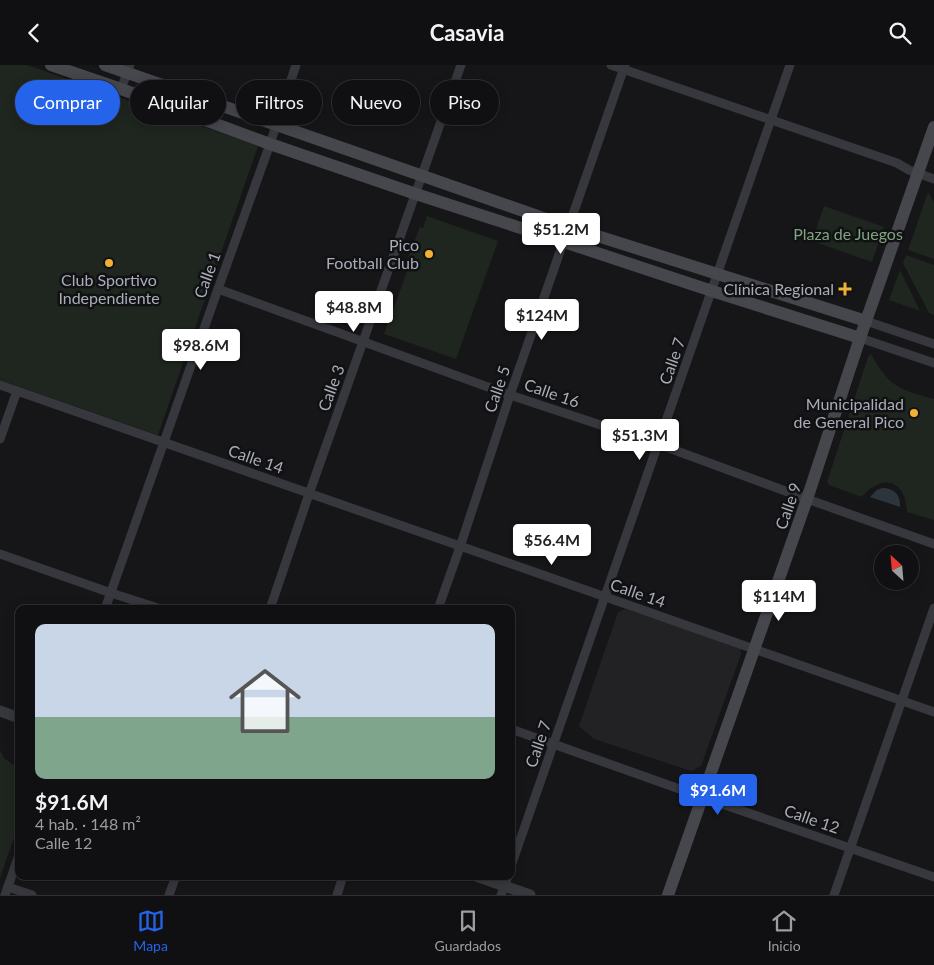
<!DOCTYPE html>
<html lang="es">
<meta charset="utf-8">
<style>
:root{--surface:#101012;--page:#19191b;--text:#f1f3f6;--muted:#9c9d9f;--line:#303032;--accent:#2563eb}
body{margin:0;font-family:Lato,sans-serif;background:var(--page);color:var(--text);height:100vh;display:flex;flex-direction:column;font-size:19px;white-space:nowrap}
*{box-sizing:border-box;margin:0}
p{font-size:16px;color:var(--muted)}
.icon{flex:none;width:28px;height:28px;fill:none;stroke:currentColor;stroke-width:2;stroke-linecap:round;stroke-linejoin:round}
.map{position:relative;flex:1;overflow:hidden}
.details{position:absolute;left:15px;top:540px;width:500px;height:275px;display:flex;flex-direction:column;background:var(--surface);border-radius:10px;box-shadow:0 2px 12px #0003,0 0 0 1px var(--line)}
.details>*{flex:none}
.hud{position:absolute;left:15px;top:15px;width:500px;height:45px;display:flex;gap:10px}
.needle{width:32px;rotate:334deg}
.buttons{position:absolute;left:874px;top:480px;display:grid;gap:10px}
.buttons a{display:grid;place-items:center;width:45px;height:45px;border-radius:50%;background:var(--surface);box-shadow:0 2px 12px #0003,0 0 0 1px var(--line);font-size:25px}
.price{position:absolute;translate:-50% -42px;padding:0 11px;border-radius:5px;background:#fff;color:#222;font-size:16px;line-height:32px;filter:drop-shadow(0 1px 2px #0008)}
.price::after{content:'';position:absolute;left:50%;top:30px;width:15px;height:11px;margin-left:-8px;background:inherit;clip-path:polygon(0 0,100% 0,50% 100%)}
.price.on{background:var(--accent);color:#fff}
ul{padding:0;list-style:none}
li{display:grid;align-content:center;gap:10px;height:265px;padding:0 20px}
li span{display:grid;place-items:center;height:155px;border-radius:10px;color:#555}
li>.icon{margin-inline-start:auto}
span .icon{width:90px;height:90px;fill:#fffc;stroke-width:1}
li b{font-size:21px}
.pill{padding:0 18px;border-radius:22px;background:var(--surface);box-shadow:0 2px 12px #0003,0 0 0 1px var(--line);font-size:18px;line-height:45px}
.pill.on{background:var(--accent);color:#fff}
header{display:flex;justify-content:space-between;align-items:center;height:65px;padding:0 20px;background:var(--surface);font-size:22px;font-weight:700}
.tab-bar{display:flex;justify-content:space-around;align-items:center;height:70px;border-top:1px solid var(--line);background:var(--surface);font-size:14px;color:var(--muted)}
.tab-bar a{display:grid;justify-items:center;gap:2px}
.tab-bar .on{color:var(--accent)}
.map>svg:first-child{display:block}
</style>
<header><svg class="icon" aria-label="back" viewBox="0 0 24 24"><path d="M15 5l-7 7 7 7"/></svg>Casavia<svg class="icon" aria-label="search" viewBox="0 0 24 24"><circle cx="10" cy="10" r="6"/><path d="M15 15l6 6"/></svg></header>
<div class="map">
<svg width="934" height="830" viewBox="0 0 934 830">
<rect width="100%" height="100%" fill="#161618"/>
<path fill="#222225" d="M625 544 740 582 741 589 701 701 691 706 594 674 579 661 618 547Z"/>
<g fill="#1e261f">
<path d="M0 0H27L258 81 158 370 0 315Z"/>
<path d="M928 127 934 138V194L908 185Z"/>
<path d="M824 141 884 162 872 197 812 176Z"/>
<path d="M427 151 498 176 456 294 384 269 408 204 404 203 420 162 423 163Z"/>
<path d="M906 190 934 200V250L929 248 903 198Z"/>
<path d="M900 205 920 246 889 235Z"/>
<path d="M871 289C888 321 900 325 934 334V455L907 447C906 441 906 436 904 431 895 409 873 417 862 432L829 420 827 417 868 292Z"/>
<path d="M0 686 4 693 19 704V758L0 813Z"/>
</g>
<path fill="#2c353c" d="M882 423C894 423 901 430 900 442L870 432 877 425Z"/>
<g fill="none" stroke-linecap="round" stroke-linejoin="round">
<g stroke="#37383d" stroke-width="9">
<path d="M611 0 897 98 909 105 934 114"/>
<path d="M121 24 130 0"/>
<path d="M218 224 510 330 658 379 807 434 934 479"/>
<path d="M866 256 934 279"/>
<path d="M860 273 934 298"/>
<path d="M0 320 934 647"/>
<path d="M0 374 17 326"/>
<path d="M0 489 111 528 161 544"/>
<path d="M105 544 218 224 270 79 296 0"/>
<path d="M270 544 309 429 461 0"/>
<path d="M438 544 460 482 510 330 625 0"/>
<path d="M511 664 702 732 934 812"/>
<path d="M511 801 790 0"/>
<path d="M8 822 32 830"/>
<path d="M5 830 19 790"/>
<path d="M169 830 176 811"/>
<path d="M337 830 343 811"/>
<path d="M501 830 508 811"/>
<path d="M834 830 934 543"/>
</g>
<g stroke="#37383d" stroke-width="11">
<path d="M0 646 19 653"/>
<path d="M476 811 530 830"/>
</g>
<g stroke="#45474d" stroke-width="12">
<path d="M51 0 121 24 270 79 416 129 564 177 712 226 860 273"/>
<path d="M105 0 569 162 866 256"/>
<path d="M668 830 807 434 860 273 934 62"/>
</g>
</g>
<g fill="#f2b134" stroke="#111113" stroke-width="2">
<circle cx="429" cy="189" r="5"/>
<circle cx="109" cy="198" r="5"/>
<path d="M842.5 216.5h5v5h5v5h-5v5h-5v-5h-5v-5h5z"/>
<circle cx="914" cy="348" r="5"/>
</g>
<g text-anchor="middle" stroke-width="5" stroke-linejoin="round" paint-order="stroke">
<g font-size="16" fill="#7fa381" stroke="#111113">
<text x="848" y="175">Plaza de Juegos</text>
</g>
<g font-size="16" fill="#a8adb8" stroke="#111113" text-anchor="end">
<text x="419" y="186">Pico<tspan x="419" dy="18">Football Club</tspan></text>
<text x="109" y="221" text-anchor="middle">Club Sportivo<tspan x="109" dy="18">Independiente</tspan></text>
<text x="834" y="230">Clínica Regional</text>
<text x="904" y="345">Municipalidad<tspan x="904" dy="18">de General Pico</tspan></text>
</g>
<g font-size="16" fill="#a8adb8" stroke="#111113">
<text transform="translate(207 210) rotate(-70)" y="6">Calle 1</text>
<text transform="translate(672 296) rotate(-71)" y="6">Calle 7</text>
<text transform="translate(331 323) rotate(-70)" y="6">Calle 3</text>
<text transform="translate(497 324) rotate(-71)" y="6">Calle 5</text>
<text transform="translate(552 328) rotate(19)" y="6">Calle 16</text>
<text transform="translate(256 394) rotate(19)" y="6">Calle 14</text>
<text transform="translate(788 441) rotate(-71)" y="6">Calle 9</text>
<text transform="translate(638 528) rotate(19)" y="6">Calle 14</text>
<text transform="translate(538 679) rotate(-71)" y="6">Calle 7</text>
<text transform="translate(812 754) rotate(19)" y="6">Calle 12</text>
</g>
</g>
</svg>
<div class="buttons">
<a><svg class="needle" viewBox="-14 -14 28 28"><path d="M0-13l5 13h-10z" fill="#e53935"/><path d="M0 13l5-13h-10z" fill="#9c9d9f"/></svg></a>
</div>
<b class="price" style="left:561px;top:190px">$51.2M</b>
<b class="price" style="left:354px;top:268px">$48.8M</b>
<b class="price" style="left:542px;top:276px">$124M</b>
<b class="price" style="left:201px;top:306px">$98.6M</b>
<b class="price" style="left:640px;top:396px">$51.3M</b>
<b class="price" style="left:552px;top:501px">$56.4M</b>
<b class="price" style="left:779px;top:557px">$114M</b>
<b class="price on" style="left:718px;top:751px">$91.6M</b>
<div class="hud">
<a class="pill on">Comprar</a>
<a class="pill">Alquilar</a>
<a class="pill">Filtros</a>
<a class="pill">Nuevo</a>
<a class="pill">Piso</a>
</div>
<section class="details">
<ul>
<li><span style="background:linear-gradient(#c9d6e8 60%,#7fa58c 0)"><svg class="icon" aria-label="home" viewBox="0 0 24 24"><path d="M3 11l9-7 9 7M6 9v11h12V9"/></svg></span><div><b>$91.6M</b><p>4 hab. · 148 m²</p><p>Calle 12</p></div></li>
</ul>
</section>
</div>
<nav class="tab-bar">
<a class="on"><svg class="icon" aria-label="map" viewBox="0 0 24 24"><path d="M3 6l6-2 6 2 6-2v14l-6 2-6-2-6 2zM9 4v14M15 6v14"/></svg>Mapa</a>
<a><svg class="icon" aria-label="saved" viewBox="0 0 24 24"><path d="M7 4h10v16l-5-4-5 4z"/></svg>Guardados</a>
<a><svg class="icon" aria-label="home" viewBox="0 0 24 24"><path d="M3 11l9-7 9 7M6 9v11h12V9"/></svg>Inicio</a>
</nav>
